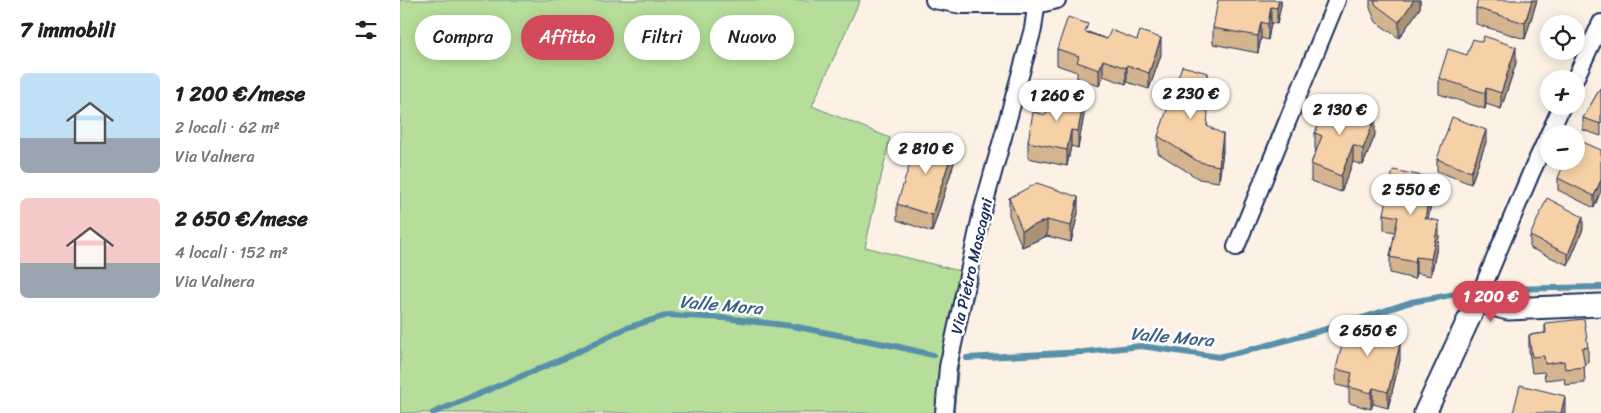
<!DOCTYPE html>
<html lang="it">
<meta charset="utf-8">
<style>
:root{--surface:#fff;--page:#f6f6f6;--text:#202124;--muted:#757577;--accent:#d1495b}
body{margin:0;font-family:Sriracha,sans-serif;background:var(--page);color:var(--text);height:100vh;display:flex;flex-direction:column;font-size:19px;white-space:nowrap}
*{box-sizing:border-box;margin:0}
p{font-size:16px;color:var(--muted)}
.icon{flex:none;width:28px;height:28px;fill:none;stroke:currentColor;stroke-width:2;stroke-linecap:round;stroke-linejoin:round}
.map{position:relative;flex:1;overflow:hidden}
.side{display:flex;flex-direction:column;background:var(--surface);width:400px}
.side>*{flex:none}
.guide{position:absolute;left:15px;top:15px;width:475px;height:45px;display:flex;gap:10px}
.controls{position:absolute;left:1140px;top:15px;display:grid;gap:10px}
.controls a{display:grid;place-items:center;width:45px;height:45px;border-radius:50%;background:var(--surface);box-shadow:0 2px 12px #0003;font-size:25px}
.price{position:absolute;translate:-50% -42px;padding:0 11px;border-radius:18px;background:#fff;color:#222;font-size:16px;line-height:32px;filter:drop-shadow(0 1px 2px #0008)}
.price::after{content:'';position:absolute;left:50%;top:30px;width:15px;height:11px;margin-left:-8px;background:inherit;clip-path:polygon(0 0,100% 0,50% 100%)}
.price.active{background:var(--accent);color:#fff}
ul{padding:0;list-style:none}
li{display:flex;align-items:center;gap:15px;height:125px;padding:0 20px}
li span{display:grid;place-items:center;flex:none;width:140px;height:100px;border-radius:8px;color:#555}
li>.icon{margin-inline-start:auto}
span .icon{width:60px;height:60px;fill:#fffc;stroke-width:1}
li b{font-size:21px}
h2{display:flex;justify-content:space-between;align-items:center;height:60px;padding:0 20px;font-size:21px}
.tag{padding:0 18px;border-radius:22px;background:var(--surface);box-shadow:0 2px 12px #0003;font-size:18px;line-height:45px}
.tag.active{background:var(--accent);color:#fff}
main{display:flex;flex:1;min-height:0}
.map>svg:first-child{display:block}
</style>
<main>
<section class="side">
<h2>7 immobili<svg class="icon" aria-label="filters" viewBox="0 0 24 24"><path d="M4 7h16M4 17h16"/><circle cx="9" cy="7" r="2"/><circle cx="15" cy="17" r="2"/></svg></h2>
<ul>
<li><span style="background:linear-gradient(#bfe0f5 65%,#9aa5b1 0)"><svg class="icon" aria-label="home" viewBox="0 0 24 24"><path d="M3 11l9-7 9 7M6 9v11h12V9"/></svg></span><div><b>1 200 €/mese</b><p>2 locali · 62 m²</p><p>Via Valnera</p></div></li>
<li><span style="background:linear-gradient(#f6c9c9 65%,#9aa5b1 0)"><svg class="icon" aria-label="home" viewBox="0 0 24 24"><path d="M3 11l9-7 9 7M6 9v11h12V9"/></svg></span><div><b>2 650 €/mese</b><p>4 locali · 152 m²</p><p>Via Valnera</p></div></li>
</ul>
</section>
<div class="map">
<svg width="1201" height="413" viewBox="0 0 1201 413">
<rect width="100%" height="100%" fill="#fcf1e4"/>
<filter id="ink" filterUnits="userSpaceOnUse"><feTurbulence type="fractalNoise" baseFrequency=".02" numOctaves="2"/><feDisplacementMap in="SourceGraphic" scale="10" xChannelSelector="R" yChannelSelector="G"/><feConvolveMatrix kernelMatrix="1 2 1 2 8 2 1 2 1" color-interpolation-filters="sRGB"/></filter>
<g filter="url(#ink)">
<path fill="#b6de9a" stroke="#68867c" d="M0 0H460L412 106 490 138 465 247 579 276 561 344 554 413H0Z"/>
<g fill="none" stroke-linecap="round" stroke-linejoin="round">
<g stroke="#5890aa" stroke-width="6">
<path d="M1101 289 1201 287"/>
<path d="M567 358 684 352 741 346 819 357 865 346 941 325 1011 302 1056 294"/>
<path d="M33 413 165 358 226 328 268 315 325 318 392 326 495 346 533 355"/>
</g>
<g stroke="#1b2f5e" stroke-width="20">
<g id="minor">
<path d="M534 0 562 5H636L657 0"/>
<path d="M1175 79 1201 23"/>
<path d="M1149 134 1162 106"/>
<path d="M836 247 937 0"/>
<path d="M1077 301 1131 173 1149 134"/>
<path d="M544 413 548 367 582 212 633 29 637 0"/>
</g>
</g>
<g stroke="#1b2f5e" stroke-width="25">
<path id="tertiary" d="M1025 413 1077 301 1108 309 1201 305"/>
</g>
<use href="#minor" stroke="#fff" stroke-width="16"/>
<use href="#tertiary" stroke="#fff" stroke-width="21"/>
</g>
<g fill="#d4b38f" stroke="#1b2f5e">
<path d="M881 0V5L877 24 871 23 868 40 861 38 858 53 813 44V28Z"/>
<path d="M970 0H1020V8L999 38 976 22 970 8Z"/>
<path d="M1137 0 1125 39 1076 24V8Z"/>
<path d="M688 32 707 39 761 55 749 89 727 82 726 84 703 76 699 86 677 78V72L657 65V49Z"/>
<path d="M1067 55 1116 63 1101 109 1086 104 1085 109 1039 94V78Z"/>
<path d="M1201 87V136L1183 130V118Z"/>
<path d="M808 89 802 108 808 127 823 151 819 182 799 179 758 153V136Z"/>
<path d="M646 115H684L678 148 671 146 667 166 628 158V142Z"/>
<path d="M915 133 975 135 963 165 953 162 941 192 911 181V164L916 150 915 149Z"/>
<path d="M1086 142 1071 184 1037 171V159Z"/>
<path d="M1201 150 1194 208 1158 190V178Z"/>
<path d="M554 163 532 232 497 220V204Z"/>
<path d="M1033 194 1028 219 1039 237 1031 276 1016 273 1015 279 990 273V257L995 232 984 230V214Z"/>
<path d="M609 198 678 213 671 242 647 236 622 247 609 215Z"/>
<path d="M1183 229 1168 265 1130 248V236Z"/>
<path d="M1145 323 1188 347V363L1184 364 1185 383 1165 385 1164 378 1145 380 1144 372 1132 373 1129 351V335L1145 333Z"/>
<path d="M988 340 1000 360 988 408 973 404 971 409 949 403V388L936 385V369Z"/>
</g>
<g fill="#ac9274" stroke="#1b2f5e">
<path d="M879 0H881V5L877 24V8Z"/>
<path d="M1014 0H1020V8L999 38V22Z"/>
<path d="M1132 0H1137L1125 39V23Z"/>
<path d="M871 7V23L868 40V24Z"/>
<path d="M861 22V38L858 53V36Z"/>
<path d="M761 38V55L749 89V73Z"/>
<path d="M1116 47V63L1101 109V93Z"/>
<path d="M703 60V76L699 86V70Z"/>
<path d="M727 65V82L726 84V68Z"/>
<path d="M808 73V89L797 122V106Z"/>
<path d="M1086 88V104L1085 109V93Z"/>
<path d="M684 99V115L678 148V131Z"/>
<path d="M975 118V135L963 165V149Z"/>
<path d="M671 130V146L667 166V150Z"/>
<path d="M1086 130V142L1071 184V172Z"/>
<path d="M823 134V151L819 182V166Z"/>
<path d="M953 145V162L941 192V176Z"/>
<path d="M554 146V163L532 232V215Z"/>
<path d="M1033 178V194L1025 234V218Z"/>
<path d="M1201 180V191L1194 208V196Z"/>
<path d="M678 197V213L671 242V226Z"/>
<path d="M1183 217V229L1168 265V254Z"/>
<path d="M647 220V236L622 247V230Z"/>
<path d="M1039 221V237L1031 276V259Z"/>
<path d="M1016 257V273L1015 279V262Z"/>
<path d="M988 324V341L984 339Z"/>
<path d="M1000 344V360L988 408V392Z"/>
<path d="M973 388V404L971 409V393Z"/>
<path d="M1165 396V413H1161Z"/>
</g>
<g fill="#f6d0a6" stroke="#1b2f5e">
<path d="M818 0H879L877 8 871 7 868 24 861 22 858 36 813 28Z"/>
<path d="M974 0H1014L999 22 976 5Z"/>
<path d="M1078 0H1132L1125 23 1076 8Z"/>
<path d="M668 17 688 24 685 32 707 39 711 30 737 40 740 31 761 38 749 73 727 65 726 68 703 60 699 70 677 62 679 56 657 49Z"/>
<path d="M1084 36 1116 47 1101 93 1086 88 1085 93 1039 78 1048 49 1067 55 1073 39 1082 42Z"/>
<path d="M782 66 808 73 797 106 808 112 807 126 823 134 819 166 799 162 758 136Z"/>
<path d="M1201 87V124L1183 118Z"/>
<path d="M650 92 684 99 678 131 671 130 667 150 628 142 633 112 646 115Z"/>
<path d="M928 100 975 118 963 149 953 145 941 176 911 164 922 136 915 133Z"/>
<path d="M1052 117 1086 130 1071 172 1037 159Z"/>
<path d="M519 135 554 146 532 215 497 204Z"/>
<path d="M1176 139 1201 150V180L1194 196 1158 178 1165 161H1176Z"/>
<path d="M993 170 1033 178 1025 218 1039 221 1031 259 1016 257 1015 262 990 257 998 217 984 214Z"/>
<path d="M637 183 678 197 671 226 647 220 622 230 609 198Z"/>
<path d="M1147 198 1183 217 1168 254 1130 236Z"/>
<path d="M965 319 988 324 984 339 1000 344 988 392 973 388 971 393 949 387 952 373 936 369 947 324 963 328Z"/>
<path d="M1184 319 1188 347 1182 348 1185 367 1165 369 1164 361 1145 364 1144 356 1132 357 1129 335 1146 333 1145 323Z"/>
<path d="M1120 385 1165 396 1161 413H1113Z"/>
</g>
</g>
<g text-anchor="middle" stroke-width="5" stroke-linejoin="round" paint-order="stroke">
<g font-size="16" fill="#1b2f5e" stroke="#fff">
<text transform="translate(571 266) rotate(-77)" y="6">Via Pietro Mascagni</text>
</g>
<g font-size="18" font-style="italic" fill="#3a6084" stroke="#fff">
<text transform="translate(321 305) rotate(5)" y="6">Valle Mora</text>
<text transform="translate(772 337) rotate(5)" y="6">Valle Mora</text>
</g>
</g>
</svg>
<div class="controls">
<a><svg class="icon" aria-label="locate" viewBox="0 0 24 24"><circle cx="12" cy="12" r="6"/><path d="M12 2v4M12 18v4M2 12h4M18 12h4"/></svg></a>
<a>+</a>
<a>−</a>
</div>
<b class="price" style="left:791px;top:120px">2 230 €</b>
<b class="price" style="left:657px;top:122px">1 260 €</b>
<b class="price" style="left:940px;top:136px">2 130 €</b>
<b class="price" style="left:526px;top:175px">2 810 €</b>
<b class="price" style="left:1011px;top:216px">2 550 €</b>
<b class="price active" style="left:1091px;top:323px">1 200 €</b>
<b class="price" style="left:968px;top:357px">2 650 €</b>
<div class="guide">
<a class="tag">Compra</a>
<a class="tag active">Affitta</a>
<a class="tag">Filtri</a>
<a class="tag">Nuovo</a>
</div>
</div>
</main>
